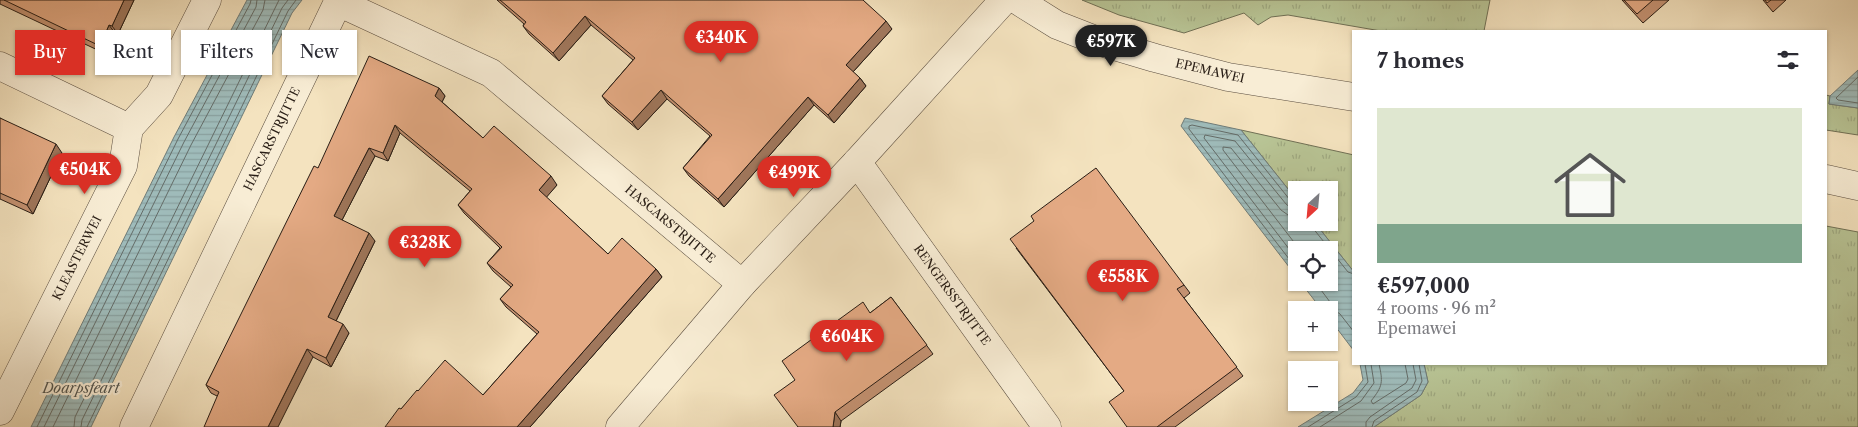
<!DOCTYPE html>
<meta charset="utf-8">
<style>
:root{--surface:#fff;--page:#f7f7f7;--text:#2b2b33;--muted:#7c7c81;--line:#e1e1e2;--accent:#d93025}
body{margin:0;font-family:"Libre Caslon Text",serif;background:var(--page);color:var(--text);height:100vh;display:flex;flex-direction:column;font-size:19px;white-space:nowrap}
*{box-sizing:border-box;margin:0}
p{font-size:16px;color:var(--muted)}
.icon{flex:none;width:28px;height:28px;fill:none;stroke:currentColor;stroke-width:2;stroke-linecap:round;stroke-linejoin:round}
.map{position:relative;flex:1;overflow:hidden}
.side{position:absolute;left:1352px;top:30px;width:475px;height:335px;display:flex;flex-direction:column;background:var(--surface);border-radius:0px;box-shadow:0 1px 4px #0004}
.side>*{flex:none}
.top-card{position:absolute;left:15px;top:30px;width:475px;height:45px;display:flex;gap:10px}
.needle{width:32px;rotate:206deg}
.buttons{position:absolute;left:1288px;top:181px;display:grid;gap:10px}
.buttons a{display:grid;place-items:center;width:50px;height:50px;border-radius:0px;background:var(--surface);box-shadow:0 1px 4px #0004;font-size:25px}
.price{position:absolute;translate:-50% -42px;padding:0 11px;border-radius:18px;background:var(--accent);color:#fff;font-size:16px;line-height:32px;filter:drop-shadow(0 1px 2px #0008)}
.price::after{content:'';position:absolute;left:50%;top:30px;width:15px;height:11px;margin-left:-8px;background:inherit;clip-path:polygon(0 0,100% 0,50% 100%)}
.price.selected{background:#222;color:#fff}
ul{padding:0;list-style:none}
li{display:grid;align-content:center;gap:10px;height:265px;padding:0 25px}
li+li{border-top:1px solid var(--line)}
li span{display:grid;place-items:center;height:155px;border-radius:0px;color:#555}
li>.icon{margin-inline-start:auto}
span .icon{width:90px;height:90px;fill:#fffc;stroke-width:1}
li b{font-size:21px}
h2{display:flex;justify-content:space-between;align-items:center;height:60px;padding:0 25px;font-size:21px}
.pill{padding:0 18px;border-radius:0px;background:var(--surface);box-shadow:0 1px 4px #0004;font-size:18px;line-height:45px}
.pill.selected{background:var(--accent);color:#fff}
.map>svg:first-child{display:block}
</style>
<div class="map">
<svg width="1858" height="427" viewBox="0 0 1858 427">
<defs>
<pattern id="grass-tufts" width="24" height="20" patternUnits="userSpaceOnUse" patternTransform="scale(1.25)"><rect width="24" height="20" fill="#b8c495"/><path d="M3 7l-1-3M5 7V3M7 7l1-3M15 17l-1-3M17 17v-4M19 17l1-3" fill="none" stroke="#9ea880"/></pattern>
<pattern id="water-rules" width="6" height="5" patternUnits="userSpaceOnUse" patternTransform="scale(1.25)"><rect width="6" height="5" fill="#9fbcbb"/><path d="M0 2.5h6" fill="none" stroke="#89a1a0"/></pattern>
</defs>
<rect width="100%" height="100%" fill="#f4e3bf"/>
<filter id="stains"><feTurbulence type="fractalNoise" baseFrequency=".004" numOctaves="4"/><feColorMatrix values="0 0 0 0 .2 0 0 0 0 .09 0 0 0 0 .02 0 0 0 .5 -.17"/></filter>
<radialGradient id="worn" r=".72"><stop offset=".6" stop-color="#630" stop-opacity="0"/><stop offset="1" stop-color="#630" stop-opacity=".3"/></radialGradient>
<g fill="url(#grass-tufts)" stroke="#707055">
<path d="M1082 0H1490L1484 31H1381L1288 15 1271 17 1258 25 1244 13 1184 33 1119 15Z"/>
<path d="M1826 95 1830 96 1829 104 1858 108V135L1826 130Z"/>
<path d="M1241 130 1354 155V272L1315 223 1329 222V190H1296V199Z"/>
<path d="M1826 226 1858 232V427H1374L1421 395 1428 382 1424 364H1826Z"/>
</g>
<g fill="url(#water-rules)" stroke="#6f7c79">
<path d="M247 0H302L292 13 91 427H31L174 137Z"/>
<path d="M1858 70V108L1829 104 1830 96Z"/>
<path d="M1185 118 1241 130 1296 199V222L1315 223 1354 272V351L1329 318V310H1322L1301 283 1329 282V250H1296V276L1181 126Z"/>
<path d="M1360 364H1424L1428 382 1421 395 1374 427H1298L1353 393 1363 380Z"/>
</g>
<g fill="none" stroke-linecap="round" stroke-linejoin="round">
<g stroke="#646c68" stroke-width="1">
<path d="M1858 77 1836 98 1838 100 1858 103"/>
<path d="M1296 202 1290 200 1238 135 1192 125 1189 126V129L1296 268"/>
<path d="M1296 208H1291L1286 204 1235 141 1205 135 1204 138 1296 258"/>
<path d="M1296 216 1288 215 1281 210 1231 148 1223 147V150L1300 250"/>
<path d="M1311 222 1312 227 1348 272 1354 274"/>
<path d="M1315 282 1330 302 1333 309 1340 314 1354 332"/>
<path d="M1379 364C1383 382 1383 386 1371 401L1373 404 1406 383 1408 379 1405 364"/>
<path d="M37 427 178 139 250 4 251 0"/>
<path d="M44 427 184 142 256 7 257 0"/>
<path d="M53 427 191 145 263 10 265 0"/>
<path d="M74 427 75 417 279 0"/>
<path d="M81 427 82 420 282 8 288 0"/>
<path d="M87 427 288 11 296 0"/>
<path d="M1308 427 1356 397 1368 382 1365 364"/>
<path d="M1320 427 1361 401 1374 383 1371 364"/>
<path d="M1366 427V422L1370 417 1412 388 1416 380 1413 364"/>
<path d="M1372 427 1374 421 1417 392 1422 381 1419 364"/>
</g>
<g stroke="#5b4e40" stroke-width="29">
<g id="minor">
<path d="M0 66 129 128"/>
<path d="M857 162 1047 427"/>
<path d="M134 427 338 2 491 73 742 284"/>
<path d="M620 427 742 284 857 162 1004 0"/>
</g>
</g>
<g stroke="#5b4e40" stroke-width="29">
<g id="tertiary">
<path d="M1017 0 1057 25 1098 41 1155 58 1228 77 1354 97"/>
<path d="M1826 179 1858 186"/>
<path d="M0 411 123 166 129 128 159 95 207 0"/>
</g>
</g>
<use href="#minor" stroke="#f8edd5" stroke-width="28"/>
<use href="#tertiary" stroke="#f8edd5" stroke-width="28"/>
</g>
<g fill="#c49272" stroke="#281d15">
<path d="M0 0H134L118 34 115 33 106 54 0 4Z"/>
<path d="M497 0H863L892 29 853 72 860 78 866 86 834 123 814 105 724 207 689 176 683 168 710 136 667 99 638 130 608 104 602 96 633 60 591 25 559 61 529 34 523 26 524 24Z"/>
<path d="M1622 0H1669L1643 23Z"/>
<path d="M1763 0H1786L1773 12Z"/>
<path d="M439 88 445 96 442 102 483 138 557 185 546 197 608 254 656 269 662 277 530 427 401 409 418 391 483 395 537 334 506 307 500 299 511 287 493 271 487 263 500 248 464 213 458 205 470 191 400 133 388 161 375 156 342 220 375 241 336 321 349 333 331 367 313 357 217 396 211 393 206 385 318 168Z"/>
<path d="M0 118 62 153 33 214 0 199Z"/>
<path d="M1016 248 1184 285 1190 293 1184 298 1243 376 1175 427H1127L1124 391Z"/>
<path d="M891 297 933 354 841 421 840 427H798L795 380 870 313Z"/>
</g>
<g fill="#a0775c" stroke="#281d15">
<path d="M124 0H134L118 34 112 26Z"/>
<path d="M585 16 591 25 559 61 553 53Z"/>
<path d="M886 21 892 29 852 73 846 65Z"/>
<path d="M109 25 115 33 106 54 100 46Z"/>
<path d="M860 78 866 86 834 123 828 115Z"/>
<path d="M439 88 445 96 441 104 435 96Z"/>
<path d="M661 90 667 99 638 130 632 122Z"/>
<path d="M808 97 814 105 724 207 718 199Z"/>
<path d="M395 125 400 133 388 161 383 153Z"/>
<path d="M56 144 62 153 33 214 27 205Z"/>
<path d="M369 148 375 156 340 224 334 216Z"/>
<path d="M551 176 557 185 545 199 539 190Z"/>
<path d="M369 233 375 241 334 325 328 317Z"/>
<path d="M656 269 662 277 530 427H517Z"/>
<path d="M343 324 349 333 331 367 326 358Z"/>
<path d="M307 349 313 357 278 427H268Z"/>
<path d="M835 412 841 421 840 427H833Z"/>
</g>
<g fill="#e4aa84" stroke="#281d15">
<path d="M4 0H124L112 26 109 25 100 46Z"/>
<path d="M500 0H863L886 21 846 65 860 78 828 115 808 97 718 199 683 168 712 135 661 90 632 122 602 96 635 58 585 16 553 53 523 26 526 22Z"/>
<path d="M1624 0H1653L1637 14Z"/>
<path d="M1765 0H1771L1767 3Z"/>
<path d="M369 56 439 88 435 96 483 138 494 126 551 176 539 190 608 254 622 238 656 269 517 427H385L399 408 401 409 417 390 418 391 445 360 483 395 539 332 500 299 513 285 487 263 502 247 458 205 472 189 395 125 383 153 369 148 334 216 369 233 328 317 343 324 326 358 307 349 268 427H204L219 392 206 385 314 166 318 168Z"/>
<path d="M0 118 56 144 27 205 0 193Z"/>
<path d="M1096 168 1184 285 1177 289 1237 367 1157 427H1127L1109 402 1124 391 1010 239 1034 221 1031 216Z"/>
<path d="M891 297 927 345 835 412 833 427H798L774 395 795 380 782 361 863 302 870 313Z"/>
</g>
<g text-anchor="middle" stroke-width="4.5" stroke-linejoin="round" paint-order="stroke">
<g font-size="12" fill="#281d15" stroke="#f8edd5">
<text transform="translate(1210 71) rotate(13)" y="4">EPEMAWEI</text>
<text transform="translate(272 139) rotate(-64)" y="4">HASCARSTRJITTE</text>
<text transform="translate(670 224) rotate(40)" y="4">HASCARSTRJITTE</text>
<text transform="translate(77 258) rotate(-63)" y="4">KLEASTERWEI</text>
<text transform="translate(952 295) rotate(54)" y="4">RENGERSSTRJITTE</text>
</g>
<g font-size="14" font-style="italic" fill="#52554f" stroke="#f8edd5">
<text x="81" y="393">Doarpsfeart</text>
</g>
</g>
<rect width="100%" height="100%" filter="url(#stains)"/>
<rect width="100%" height="100%" fill="url(#worn)"/>
</svg>
<div class="buttons">
<a><svg class="needle" viewBox="-14 -14 28 28"><path d="M0-13l5 13h-10z" fill="#e53935"/><path d="M0 13l5-13h-10z" fill="#7c7c81"/></svg></a>
<a><svg class="icon" aria-label="locate" viewBox="0 0 24 24"><circle cx="12" cy="12" r="6"/><path d="M12 2v4M12 18v4M2 12h4M18 12h4"/></svg></a>
<a>+</a>
<a>−</a>
</div>
<b class="price" style="left:721px;top:63px">€340K</b>
<b class="price selected" style="left:1111px;top:67px">€597K</b>
<b class="price" style="left:85px;top:195px">€504K</b>
<b class="price" style="left:794px;top:198px">€499K</b>
<b class="price" style="left:425px;top:268px">€328K</b>
<b class="price" style="left:1123px;top:302px">€558K</b>
<b class="price" style="left:847px;top:362px">€604K</b>
<div class="top-card">
<a class="pill selected">Buy</a>
<a class="pill">Rent</a>
<a class="pill">Filters</a>
<a class="pill">New</a>
</div>
<section class="side">
<h2>7 homes<svg class="icon" aria-label="filters" viewBox="0 0 24 24"><path d="M4 7h16M4 17h16"/><circle cx="9" cy="7" r="2"/><circle cx="15" cy="17" r="2"/></svg></h2>
<ul>
<li><span style="background:linear-gradient(#dfe7d0 75%,#7fa58c 0)"><svg class="icon" aria-label="home" viewBox="0 0 24 24"><path d="M3 11l9-7 9 7M6 9v11h12V9"/></svg></span><div><b>€597,000</b><p>4 rooms · 96 m²</p><p>Epemawei</p></div></li>
</ul>
</section>
</div>
